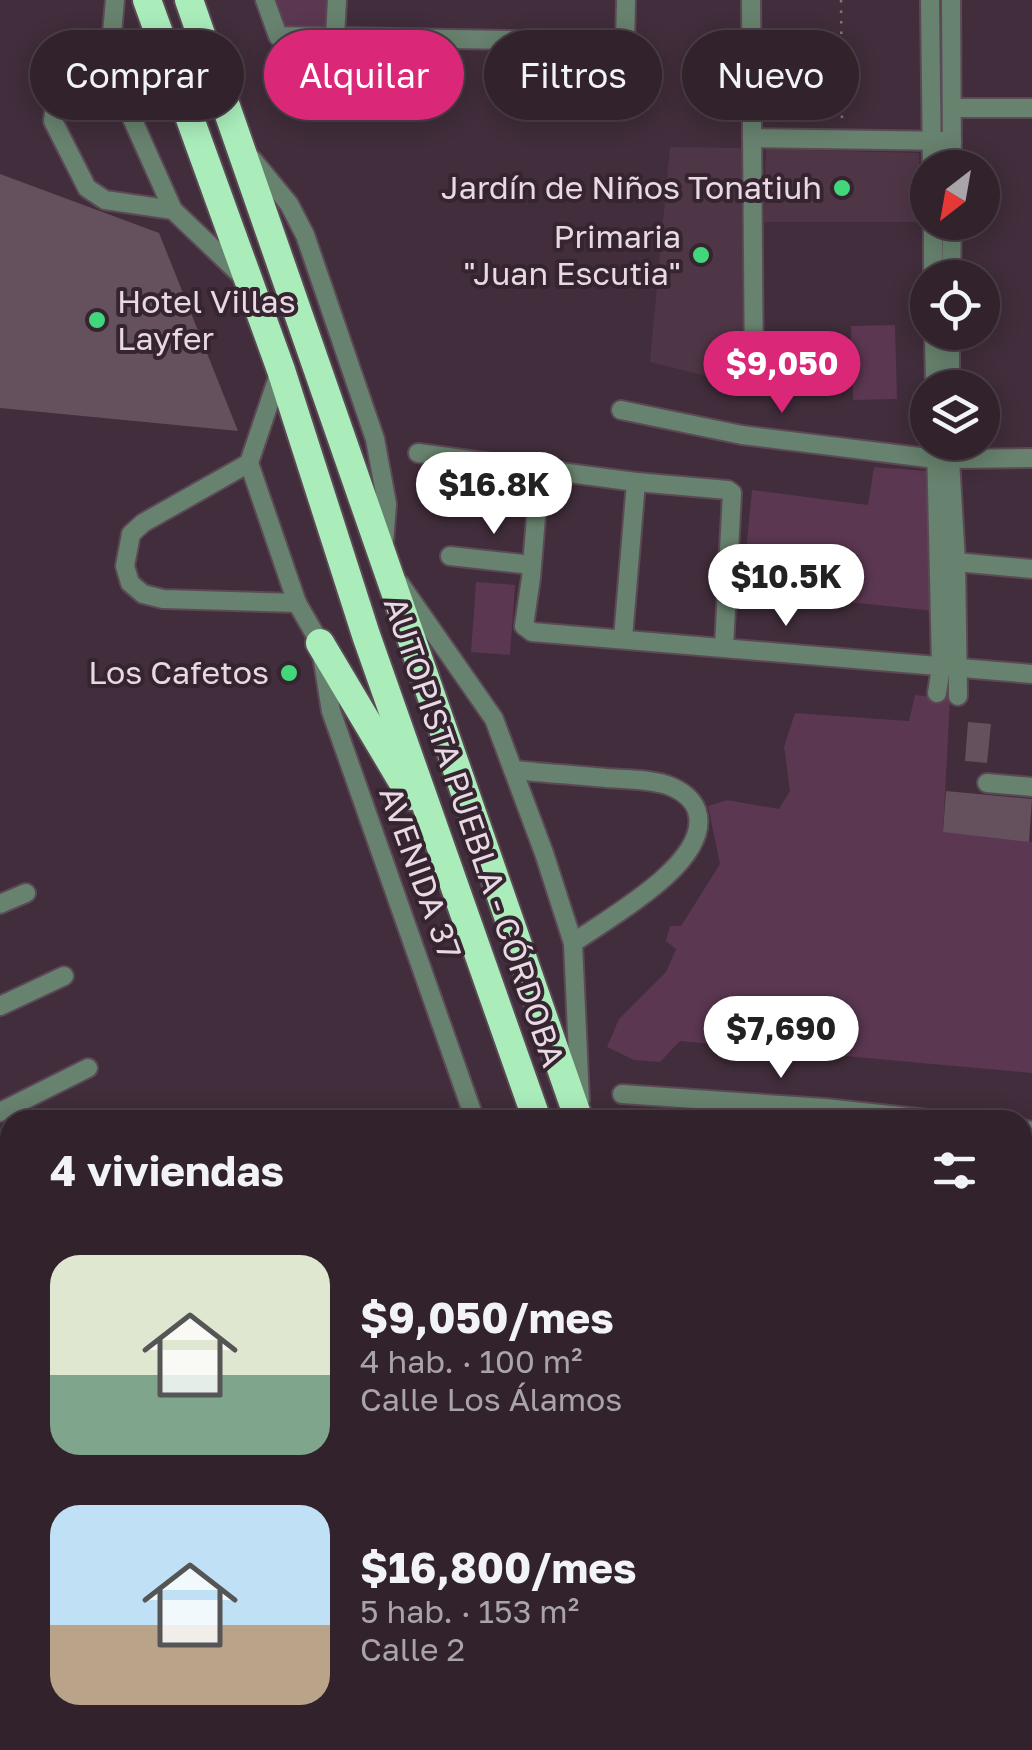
<!DOCTYPE html>
<html lang="es">
<meta charset="utf-8">
<style>
:root{--surface:#31222c;--page:#3d2f38;--text:#f1f3f6;--muted:#a8a4a9;--line:#4c3f48;--accent:#db2777}
body{margin:0;font-family:"Golos Text",sans-serif;background:var(--page);color:var(--text);height:100vh;display:flex;flex-direction:column;font-size:38px;white-space:nowrap}
*{box-sizing:border-box;margin:0}
p{font-size:32px;color:var(--muted)}
.icon{flex:none;width:55px;height:55px;fill:none;stroke:currentColor;stroke-width:2;stroke-linecap:round;stroke-linejoin:round}
.map{position:relative;flex:1;overflow:hidden}
.side{position:absolute;left:0px;top:1110px;width:1032px;height:640px;display:flex;flex-direction:column;background:var(--surface);border-radius:30px 30px 0 0;box-shadow:0 5px 25px #0003,0 0 0 2px var(--line)}
.side>*{flex:none}
.top-card{position:absolute;left:30px;top:30px;width:972px;height:90px;display:flex;gap:20px}
.needle{width:65px;rotate:211deg}
.tools{position:absolute;left:910px;top:150px;display:grid;gap:20px}
.tools a{display:grid;place-items:center;width:90px;height:90px;border-radius:50%;background:var(--surface);box-shadow:0 5px 25px #0003,0 0 0 2px var(--line);font-size:50px}
.price{position:absolute;translate:-50% -85px;padding:0 22px;border-radius:35px;background:#fff;color:#222;font-size:32px;line-height:65px;filter:drop-shadow(0 2px 5px #0008)}
.price::after{content:'';position:absolute;left:50%;top:60px;width:30px;height:22px;margin-left:-15px;background:inherit;clip-path:polygon(0 0,100% 0,50% 100%)}
.price.current{background:var(--accent);color:#fff}
ul{padding:0;list-style:none}
li{display:flex;align-items:center;gap:30px;height:250px;padding:0 50px}
li span{display:grid;place-items:center;flex:none;width:280px;height:200px;border-radius:30px;color:#555}
li>.icon{margin-inline-start:auto}
span .icon{width:120px;height:120px;fill:#fffc;stroke-width:1}
li b{font-size:42px}
h2{display:flex;justify-content:space-between;align-items:center;height:120px;padding:0 50px;font-size:42px}
.chip{padding:0 35px;border-radius:45px;background:var(--surface);box-shadow:0 5px 25px #0003,0 0 0 2px var(--line);font-size:35px;line-height:90px}
.chip.current{background:var(--accent);color:#fff}
.map>svg:first-child{display:block}
</style>
<div class="map">
<svg width="1032" height="1750" viewBox="0 0 1032 1750">
<rect width="100%" height="100%" fill="#412d3b"/>
<g fill="#4f3647">
<path d="M670 147 741 148 743 385 650 362Z"/>
<path d="M766 149 919 153 920 222H764Z"/>
<path d="M207 1740H320L340 1750H192Z"/>
</g>
<g fill="#5b3751">
<path d="M276 0H329L328 28 286 29Z"/>
<path d="M895 325 897 399 853 400 851 326Z"/>
<path d="M874 467 927 471 934 611 742 591 752 490 868 505Z"/>
<path d="M476 582 515 585 510 655 471 652Z"/>
<path d="M915 695 950 699 943 831 1032 842V1073L680 1041 660 1062 634 1060 607 1047 619 1019 666 972 676 949 666 941 670 926H681L720 864 708 806 727 800 779 809 790 791 784 747 795 713 909 721Z"/>
<path d="M1023 1579 1032 1580V1750H851L901 1748 905 1740H1022Z"/>
</g>
<g fill="#65505e">
<path d="M0 174 159 233 238 431 0 408Z"/>
<path d="M968 722 991 724 987 763 965 761Z"/>
<path d="M946 791 1032 799 1029 842 943 832Z"/>
</g>
<g fill="none" stroke-linecap="round" stroke-linejoin="round">
<g stroke="#5c4956" stroke-width="22">
<g id="minor">
<path d="M115 0 109 67 173 210 242 276"/>
<path d="M265 0 278 36 625 42"/>
<path d="M751 0 754 383"/>
<path d="M930 0 932 168"/>
<path d="M951 0 952 168"/>
<path d="M335 37 337 0"/>
<path d="M109 67 55 106 53 121 87 188 105 200 173 210"/>
<path d="M624 89 626 0"/>
<path d="M953 108H1032"/>
<path d="M752 138 952 141"/>
<path d="M252 159 289 204 305 235 375 439 387 504 384 543"/>
<path d="M933 222V278"/>
<path d="M951 278 952 222"/>
<path d="M934 332 935 388"/>
<path d="M280 371 249 463 297 603 320 643 331 711 475 1120"/>
<path d="M950 388V332"/>
<path d="M621 410 742 435 936 459"/>
<path d="M936 442 941 667 937 693"/>
<path d="M949 442 956 562 958 696"/>
<path d="M418 453 636 482 728 490 732 493 724 647"/>
<path d="M949 459 1032 458"/>
<path d="M249 463 143 523 131 534 125 566 130 583 143 594 163 599 297 603"/>
<path d="M540 468 531 578 524 626 532 632 1032 674"/>
<path d="M450 556 532 565"/>
<path d="M956 562 1032 569"/>
<path d="M400 584 494 719 544 853 573 943 580 1100"/>
<path d="M623 638 636 482"/>
<path d="M513 770C544 773 575 775 606 778 626 779 647 779 667 785 681 790 696 800 698 816 706 865 608 918 573 943"/>
<path d="M987 783 1032 787"/>
<path d="M0 904 26 893"/>
<path d="M0 1006 64 976"/>
<path d="M622 1094 825 1108 936 1120"/>
<path d="M0 1112 88 1068"/>
<path d="M1022 1129 1032 1131"/>
<path d="M0 1158 10 1179"/>
<path d="M1022 1245 1032 1246"/>
<path d="M0 1380 10 1402"/>
<path d="M1022 1562 1032 1571"/>
<path d="M0 1659 10 1648"/>
<path d="M24 1740 26 1750"/>
<path d="M341 1740 358 1750"/>
<path d="M697 1740 701 1750"/>
<path d="M183 1750 185 1746 200 1740"/>
<path d="M396 1750V1740"/>
</g>
</g>
<g stroke="#5c4956" stroke-width="32">
<g id="highway">
<path d="M147 0 281 370 366 635 537 1120"/>
<path d="M189 0 579 1120"/>
<path d="M320 643 411 796"/>
<path d="M760 1740 764 1750"/>
<path d="M802 1740 806 1750"/>
</g>
</g>
<path stroke="#857480" stroke-width="2.5" stroke-dasharray="2.5 8" stroke-linecap="butt" d="M841 0 842 123"/>
<use href="#minor" stroke="#67826e" stroke-width="18"/>
<use href="#highway" stroke="#aaedbb" stroke-width="28"/>
</g>
<g fill="#42d77b" stroke="#362431" stroke-width="4">
<circle cx="842" cy="188" r="10"/>
<circle cx="701" cy="255" r="10"/>
<circle cx="97" cy="320" r="10"/>
<circle cx="289" cy="673" r="10"/>
</g>
<g text-anchor="middle" stroke-width="8" stroke-linejoin="round" paint-order="stroke">
<g font-size="32" fill="#e7dae3" stroke="#362431" text-anchor="end">
<text x="822" y="199">Jardín de Niños Tonatiuh</text>
<text x="681" y="248">Primaria<tspan x="681" dy="37">"Juan Escutia"</tspan></text>
<text x="117" y="313" text-anchor="start">Hotel Villas<tspan x="117" dy="37">Layfer</tspan></text>
<text x="269" y="684">Los Cafetos</text>
</g>
<g font-size="32" fill="#e7dae3" stroke="#362431">
<text transform="translate(474 832) rotate(71)" y="11">AUTOPISTA PUEBLA - CÓRDOBA</text>
<text transform="translate(420 873) rotate(70)" y="11">AVENIDA 37</text>
</g>
</g>
</svg>
<div class="tools">
<a><svg class="needle" viewBox="-14 -14 28 28"><path d="M0-13l5 13h-10z" fill="#e53935"/><path d="M0 13l5-13h-10z" fill="#a8a4a9"/></svg></a>
<a><svg class="icon" aria-label="locate" viewBox="0 0 24 24"><circle cx="12" cy="12" r="6"/><path d="M12 2v4M12 18v4M2 12h4M18 12h4"/></svg></a>
<a><svg class="icon" aria-label="layers" viewBox="0 0 24 24"><path d="M12 4l9 5-9 5-9-5zM3 14l9 5 9-5"/></svg></a>
</div>
<b class="price current" style="left:782px;top:416px">$9,050</b>
<b class="price" style="left:494px;top:537px">$16.8K</b>
<b class="price" style="left:786px;top:629px">$10.5K</b>
<b class="price" style="left:781px;top:1081px">$7,690</b>
<div class="top-card">
<a class="chip">Comprar</a>
<a class="chip current">Alquilar</a>
<a class="chip">Filtros</a>
<a class="chip">Nuevo</a>
</div>
<section class="side">
<h2>4 viviendas<svg class="icon" aria-label="filters" viewBox="0 0 24 24"><path d="M4 7h16M4 17h16"/><circle cx="9" cy="7" r="2"/><circle cx="15" cy="17" r="2"/></svg></h2>
<ul>
<li><span style="background:linear-gradient(#dfe7d0 60%,#7fa58c 0)"><svg class="icon" aria-label="home" viewBox="0 0 24 24"><path d="M3 11l9-7 9 7M6 9v11h12V9"/></svg></span><div><b>$9,050/mes</b><p>4 hab. · 100 m²</p><p>Calle Los Álamos</p></div></li>
<li><span style="background:linear-gradient(#bfe0f5 60%,#b9a48a 0)"><svg class="icon" aria-label="home" viewBox="0 0 24 24"><path d="M3 11l9-7 9 7M6 9v11h12V9"/></svg></span><div><b>$16,800/mes</b><p>5 hab. · 153 m²</p><p>Calle 2</p></div></li>
</ul>
</section>
</div>
